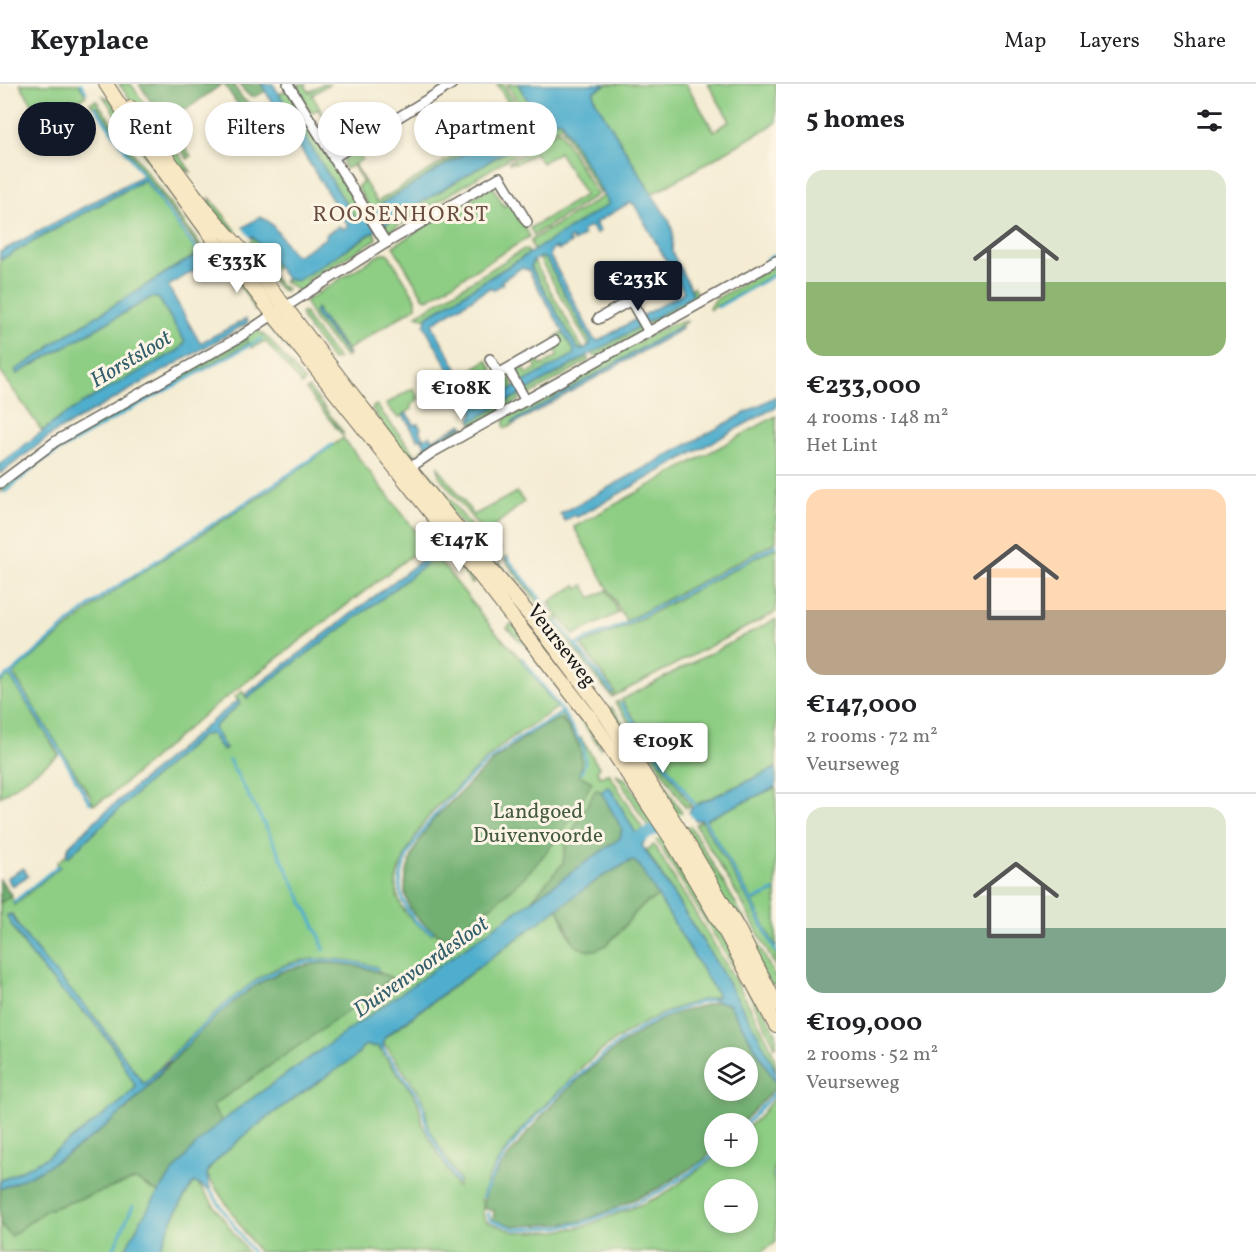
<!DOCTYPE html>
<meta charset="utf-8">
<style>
:root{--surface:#fff;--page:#f6f6f6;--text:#202124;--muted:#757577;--line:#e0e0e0;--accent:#111827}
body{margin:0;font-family:Vollkorn,serif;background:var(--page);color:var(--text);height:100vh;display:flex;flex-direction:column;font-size:22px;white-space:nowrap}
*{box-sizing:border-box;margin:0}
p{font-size:20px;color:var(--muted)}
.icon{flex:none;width:33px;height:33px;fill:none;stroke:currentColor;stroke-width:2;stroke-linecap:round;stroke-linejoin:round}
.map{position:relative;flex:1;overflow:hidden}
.side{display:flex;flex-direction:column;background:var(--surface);width:480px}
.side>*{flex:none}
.guide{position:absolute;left:18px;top:18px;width:570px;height:54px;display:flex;gap:12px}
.buttons{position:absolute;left:704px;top:963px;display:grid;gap:12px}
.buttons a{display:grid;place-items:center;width:54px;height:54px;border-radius:50%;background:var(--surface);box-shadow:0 3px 9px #0003;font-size:30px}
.price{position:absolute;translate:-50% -51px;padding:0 14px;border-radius:6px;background:#fff;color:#222;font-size:20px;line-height:39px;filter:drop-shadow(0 2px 3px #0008)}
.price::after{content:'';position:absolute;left:50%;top:36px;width:18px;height:14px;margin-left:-9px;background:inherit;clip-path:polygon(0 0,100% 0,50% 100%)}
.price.active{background:var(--accent);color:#fff}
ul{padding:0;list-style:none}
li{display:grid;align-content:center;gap:12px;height:318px;padding:0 30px}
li+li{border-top:2px solid var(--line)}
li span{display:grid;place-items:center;height:186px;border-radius:18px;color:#555}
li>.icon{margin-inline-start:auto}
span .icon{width:108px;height:108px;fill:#fffc;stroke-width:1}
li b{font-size:26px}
h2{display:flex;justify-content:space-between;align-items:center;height:72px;padding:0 30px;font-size:26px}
.chip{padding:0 21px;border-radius:27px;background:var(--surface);box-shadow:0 3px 9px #0003;font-size:21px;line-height:54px}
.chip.active{background:var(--accent);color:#fff}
header{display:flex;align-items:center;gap:36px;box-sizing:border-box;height:84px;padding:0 30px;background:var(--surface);border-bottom:2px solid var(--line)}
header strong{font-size:28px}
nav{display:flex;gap:33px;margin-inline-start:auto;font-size:21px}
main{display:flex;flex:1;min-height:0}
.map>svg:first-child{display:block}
</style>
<header>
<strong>Keyplace</strong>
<nav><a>Map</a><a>Layers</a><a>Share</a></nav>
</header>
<main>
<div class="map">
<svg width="776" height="1168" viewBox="0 0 776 1168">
<rect width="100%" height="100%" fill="#fcf5e5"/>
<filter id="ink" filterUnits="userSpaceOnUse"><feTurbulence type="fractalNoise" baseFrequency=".0167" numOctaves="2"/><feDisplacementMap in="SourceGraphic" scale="12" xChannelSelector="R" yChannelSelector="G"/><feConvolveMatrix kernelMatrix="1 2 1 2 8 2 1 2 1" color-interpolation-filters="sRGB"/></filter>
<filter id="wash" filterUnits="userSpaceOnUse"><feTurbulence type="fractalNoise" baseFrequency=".008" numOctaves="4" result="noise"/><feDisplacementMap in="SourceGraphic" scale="24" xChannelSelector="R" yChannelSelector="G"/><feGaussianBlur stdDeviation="1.35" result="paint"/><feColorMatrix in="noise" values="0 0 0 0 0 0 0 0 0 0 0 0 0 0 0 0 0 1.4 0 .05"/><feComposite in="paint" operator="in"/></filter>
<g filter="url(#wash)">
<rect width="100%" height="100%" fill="#f4ecd3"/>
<g fill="#8ecd84" stroke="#557450" stroke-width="1.5" fill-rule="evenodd">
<path d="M20 0H79L86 12 43 38Z"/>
<path d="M119 0H131L191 88 182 86Z"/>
<path d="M299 0H306V3L309 8 322 0H329L312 11 335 49 341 46 343 51 347 50 352 58 340 64 332 62 326 53 333 48 318 25 311 29 299 6Z"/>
<path d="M497 0H503L524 33 371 126 357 103 363 98 353 81 345 85C339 74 347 69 355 63L362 75 354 81 377 118 517 33Z"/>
<path d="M507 0H518L534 27 526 32Z"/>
<path d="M607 0H686L714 47 730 37 708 0H776V39L660 106 651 109 594 14V7Z"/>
<path d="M284 7 289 8 364 131 359 134 354 133 279 10Z"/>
<path d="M103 12 111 15 256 218 255 227 248 213 174 113Z"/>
<path d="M96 16 148 90 206 169 204 170 146 93 97 22 93 23 90 19Z"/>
<path d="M163 34 191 72 188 75 160 36Z"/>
<path d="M558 36 561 37 563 41 540 55 536 48Z"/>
<path d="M565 44 603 108 600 110 562 45Z"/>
<path d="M559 46 597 111 534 151 530 144 585 111 559 68 542 79 535 69 515 80 513 78 510 80 509 78Z"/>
<path d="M534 50 538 55 537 57 385 150 381 143Z"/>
<path d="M144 96 199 170 175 183 52 260 48 266 17 290 152 213 159 214 185 258 179 266C132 292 85 316 42 347L0 287V176Z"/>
<path d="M492 102 504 122 512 118 529 151V153L428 215 424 214 393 162Z"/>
<path d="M605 111 610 120 534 167 531 159V156Z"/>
<path d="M210 114 279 200 287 205 285 207 279 204 209 122Z"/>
<path d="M374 148 377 155 307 197 311 202 300 208 284 197 286 194 297 197Z"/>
<path d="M253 153 277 183 273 185 249 155Z"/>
<path d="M524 165 527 166 529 169 428 232 427 235 417 231Z"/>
<path d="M382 169H388L416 215V223L347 266 318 229V225L316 232 348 271 346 274 314 236 305 217Z"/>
<path d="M540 173 546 175 591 258 589 262 539 174Z"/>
<path d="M534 177 583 265H578L531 183 532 178Z"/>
<path d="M776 181V189L710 226 709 224 716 215Z"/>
<path d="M693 203 698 212 697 216 652 241H650L648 238 693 210 691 205Z"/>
<path d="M305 228 308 236 338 275 332 276 304 238 301 229Z"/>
<path d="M688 237 513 338 514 340 505 345C503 341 504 336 507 333L543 311 548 312 582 293 586 287 671 240Z"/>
<path d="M271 241 277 243 314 288 312 294 277 252 266 242Z"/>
<path d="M641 242 642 245V247L597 272H594L593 269Z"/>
<path d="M257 246 270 256 305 298 302 301 265 257 252 264 245 254Z"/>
<path d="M564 248 574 267 573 271 522 300 517 292 518 286 523 283 527 290 537 284 533 277 537 275 541 282 558 272 555 265 559 262 554 254Z"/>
<path d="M587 273 589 275 588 277 529 311 526 307Z"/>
<path d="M487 276 493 287 492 289 479 297 483 303H489L493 309 503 303 499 296 507 293 510 295 515 304 480 322 477 320 461 292Z"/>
<path d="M309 304 343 348V352L306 306Z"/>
<path d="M413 304 419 314 416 315 417 317 411 321 412 325 398 334 386 320Z"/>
<path d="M519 311 520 316 475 341 471 338Z"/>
<path d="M376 321 416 371 405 370 389 353 372 324Z"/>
<path d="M776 332V458L626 537 574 443Z"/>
<path d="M463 342 465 345 425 368 420 367Z"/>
<path d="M343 354 426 460 201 633 112 710 97 719 93 720 90 712 15 593 16 587 102 516 127 498 275 403Z"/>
<path d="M438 383 474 431 517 408 524 418 487 448 501 465 499 467 497 466 439 392Z"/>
<path d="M428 387 493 470 487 471 425 396Z"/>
<path d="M446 458 458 470 474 499 472 500 442 459Z"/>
<path d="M776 463V528L612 613 551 537 558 532 549 518 576 501 578 505 584 501 591 514 607 506 619 529 574 551 559 533V535L556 538 612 610 615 608 581 561 629 541Z"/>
<path d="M436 472 492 544 520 574 557 624C543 634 528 643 514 652 492 668 472 689 452 708 445 715 436 722 430 731 419 744 396 784 396 801 396 823 414 841 432 850L434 847 419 836 410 825 405 809 406 793 413 769 433 736 473 696 495 675 560 629 585 667 580 653 599 683 597 687 601 693 609 689 643 745 636 749 611 705 608 703 639 761 226 1050 165 1120 147 1168H0V1101L45 1079 146 1002 216 933 260 899 278 889 294 884 320 879H342L368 884 379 887 377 883C347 873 312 871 282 882 260 891 242 906 224 921 196 946 170 972 145 999H143L93 932 42 874 22 848 12 830 7 832C20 860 41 885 62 907 72 917 84 926 93 937 110 957 124 979 136 1003L122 1017 92 1040 44 1075 0 1097V819L11 811 14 821 60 783 57 779 66 771 68 773 143 703 203 651 211 650 223 667 226 665 214 645 215 642 240 620 235 613 242 607 247 614 384 513Z"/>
<path d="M507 472 508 473 506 475 549 529 552 527 553 528 547 532 504 475Z"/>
<path d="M499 478 541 533 538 535 497 485V482Z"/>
<path d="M776 535V684L695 721 621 616Z"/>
<path d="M511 540 519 547 600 658 601 665 572 623 531 568 507 544Z"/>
<path d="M538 547 593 624 588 622 534 553Z"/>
<path d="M7 593 11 594 59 671 0 713V600Z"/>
<path d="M618 617 691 721 686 724 642 656 615 619Z"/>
<path d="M611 623 634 653 633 659 631 661 610 627Z"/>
<path d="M638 664 642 665C690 740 736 816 776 895V901L770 900 633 666Z"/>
<path d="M616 690 627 696 732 867 776 949V964L745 901Z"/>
<path d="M776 703V807L752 816 707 739V735Z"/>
<path d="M702 737 749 817 776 870V884L743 820 695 740Z"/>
<path d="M654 761C688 818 724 874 755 932 764 950 776 968 776 988 738 910 691 839 646 766Z"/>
<path d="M776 807V864L753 818Z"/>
<path d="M658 812 719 912C669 921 619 949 582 983 575 991 568 999 560 1006 534 1032 504 1061 488 1095 485 1102 483 1109 481 1117L483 1118V1130L487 1138 515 1148 557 1147 585 1142 642 1120 663 1111 716 1073 747 1072V1044L761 1031 776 1011V1073L773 1092 776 1104V1158L761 1168H258L207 1091C210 1079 222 1071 231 1063 270 1029 314 1001 357 972L362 963 368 961 371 963 377 962 412 1008 418 1018 423 1042 457 1103 460 1097 428 1043 425 1020 421 1011 383 958 386 953 558 824 569 852 588 867C617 859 620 845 638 826 644 820 651 816 658 812ZM714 1106H747V1138H714Z"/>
<path d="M195 1097 208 1113 247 1168H159C168 1142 179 1120 195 1097Z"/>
</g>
<g fill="#72b072" stroke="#476647" stroke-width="1.5" fill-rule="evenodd">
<path d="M139 0H222L176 33 174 32 170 34 160 31Z"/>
<path d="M224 0H233C239 9 245 22 257 21 261 21 264 20 268 20L247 34Z"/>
<path d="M239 0H261L265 7C252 17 248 13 239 0Z"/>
<path d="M245 254 249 260 122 329 41 376 0 409V404L58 360Z"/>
<path d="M559 635 562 636C575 654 587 667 579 691L592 698C566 748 535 788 490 823 476 834 459 844 444 854 432 845 416 837 410 824 396 796 416 757 434 735 441 727 449 720 457 712 479 689 503 667 530 650 539 644 549 640 559 635Z"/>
<path d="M596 705 601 708 622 745 620 754 529 819 563 779 566 759Z"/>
<path d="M633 776 639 781 658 812C651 816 643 820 638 826 622 843 600 882 574 860L558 824 600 794Z"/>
<path d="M0 795 11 811 0 819Z"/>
<path d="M320 879C348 879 366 882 392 894L327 942 212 1022 222 1038C198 1058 176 1082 158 1109L139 1097 134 1096 45 1127 11 1152 0 1140V1105L14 1098 126 1026 203 945C224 925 252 900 279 889 292 883 306 881 320 879Z"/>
<path d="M717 918 729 920 776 999V1003L742 1039 714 1040V1066L701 1078 659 1104 611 1126 583 1137 559 1140 516 1142 493 1136 494 1127 483 1124C484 1102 499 1085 512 1068 552 1016 599 971 657 938 675 928 697 923 717 918ZM714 974H747V1006H714Z"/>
</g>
<g fill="#4faecd" stroke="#366574" stroke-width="1.5" fill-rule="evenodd">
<path d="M261 0H273L354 133 358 134 534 27 518 0H607L594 7V14L651 109 670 138 673 149 672 168 693 210 688 215 471 338 470 335 473 328 424 241 428 232 609 120 561 37 558 36 381 143 297 197 286 194 252 152 168 202 200 259 246 235 248 239 54 349 0 390V380L61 333 93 313 179 266 185 258 159 215 152 213 17 290 15 286 48 266 52 260 175 183 199 170H204L259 133C274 135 283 160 294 170L298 171 326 154V150L340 142 343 145 348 142 283 36 280 37 274 27 276 25ZM629 119 634 120 684 208 598 257 594 255 550 172 551 166 556 163 559 166 571 159 568 156 571 154 574 158 584 151 582 147 591 142 596 150 600 147 595 139ZM540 173 546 175 591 258C588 264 585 266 578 265L531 183 532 178ZM521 184 528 186 574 267 573 271 480 322 477 320 433 242V239L491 203 493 206 503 200 501 197Z"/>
<path d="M141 92 146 93 144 96 0 176V168Z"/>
<path d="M316 224 318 229 349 270 348 271 316 232 314 228Z"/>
<path d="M680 242 682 243V245L514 340 512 338Z"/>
<path d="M776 312V323L577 433 574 431 565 437 560 430Z"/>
<path d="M406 329 415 341 418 340 421 345 419 347 424 355 430 351 433 356 462 340 463 342 426 363 422 356V354L418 355 410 344 411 343 403 332Z"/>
<path d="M430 470 434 474 384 513 247 614 245 611Z"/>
<path d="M238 616 240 620 215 642 214 645 226 665 223 667 211 650 203 651 143 703 68 773 66 771 69 762 99 733 207 641Z"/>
<path d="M776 684V703L707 735 699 736H694L646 756 642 761 714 875 759 952 776 988V999L729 920 710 916 718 912 639 781 632 776 600 794 558 824 386 952 383 958 385 968 377 962 371 963 368 961 362 963 357 972C305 1007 252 1040 208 1085L207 1091 211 1108 194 1098C179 1120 168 1142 159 1168H124C145 1126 173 1082 208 1049 217 1041 228 1033 237 1025L620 754 622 745 601 708 608 702 611 705 638 753H643L689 728 692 723Z"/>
<path d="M23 784 28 792 12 802 7 794Z"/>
<path d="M11 830C34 868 64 898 93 931 111 952 126 976 143 999H145L157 987 172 974C127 1032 68 1078 0 1105V1097L44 1075 92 1040 122 1017 136 1003 112 961 91 935 60 905 45 888 32 872 9 837 7 831Z"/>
</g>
<g fill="#f4ecd3">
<path d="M242 143 252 156 211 178 204 169Z"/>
<path d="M687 726 696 739 648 759 642 750Z"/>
</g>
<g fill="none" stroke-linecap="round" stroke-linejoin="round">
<g stroke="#4faecd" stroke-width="3">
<path d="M81 0 86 8"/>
<path d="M95 23 167 126 202 173"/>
<path d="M766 176 776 170"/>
<path d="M718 223 776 190"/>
<path d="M5 408 42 377 122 330 261 255"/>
<path d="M507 474 550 527"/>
<path d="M557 537 612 608"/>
<path d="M577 561 586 556 627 539 776 461"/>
<path d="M522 574 563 629 583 662 585 679 581 689"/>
<path d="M0 597 13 588"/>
<path d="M621 620 697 724"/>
<path d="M229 676 268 747 320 853 324 866"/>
<path d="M90 719 61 669 12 593 13 588 75 534 104 511 279 397 332 361"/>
<path d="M702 732 751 817 776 868"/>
<path d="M751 817 774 807"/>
<path d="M14 818 58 782"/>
<path d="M432 848C427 845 421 842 416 838 408 829 400 813 400 801 401 753 477 682 515 657 530 646 547 638 563 629"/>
<path d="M383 965 418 1012 422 1021 427 1044 457 1098"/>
<path d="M171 975C200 945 242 901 281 885 311 873 347 875 377 885"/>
<path d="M746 1040 776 1007"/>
<path d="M776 1089V1094"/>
<path d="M209 1105 252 1168"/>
<path d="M483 1113C498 1072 529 1039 560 1009 603 968 652 928 711 916"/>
<path d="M488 1129 490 1136 516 1145 558 1143 583 1139 624 1124 660 1107 691 1088 714 1071"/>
<path d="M112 1168 133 1122"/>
</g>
<path stroke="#4faecd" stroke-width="12" d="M627 761 634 756 670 738"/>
</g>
</g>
<g filter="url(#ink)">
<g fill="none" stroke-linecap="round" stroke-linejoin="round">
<g stroke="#68655c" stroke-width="12">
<g id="minor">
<path d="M288 0 386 159"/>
<path d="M333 74 452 0"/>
<path d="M631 217 649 248"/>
<path d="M598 235 664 197"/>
<path d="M490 275 499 290"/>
<path d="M508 285 526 317"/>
<path d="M483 299 555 257"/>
<path d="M405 387 433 368 776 177"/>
<path d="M0 399 56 357 238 254 271 232 386 159 500 93 527 138"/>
</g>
</g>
<g stroke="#68655c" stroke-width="16">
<g id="secondary">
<path d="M106 0 146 62 217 160 227 170 273 230 447 449 589 632 670 753 725 847 776 942"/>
<path d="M131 24C165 70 199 122 239 163L348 305 409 384 487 481 539 542 601 624 681 748 738 845 776 920"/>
</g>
</g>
<use href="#minor" stroke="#fff" stroke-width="9"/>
<use href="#secondary" stroke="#f8e8c3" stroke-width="14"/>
</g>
</g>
<g text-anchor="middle" stroke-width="6" stroke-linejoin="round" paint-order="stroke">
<g font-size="21" fill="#1c1c1c" stroke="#fcf5e5">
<text transform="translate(562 561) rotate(52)" y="7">Veurseweg</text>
</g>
<g font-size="21" fill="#445a40" stroke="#fcf5e5">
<text x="538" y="734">Landgoed<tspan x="538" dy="24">Duivenvoorde</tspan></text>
</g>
<g font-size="22" letter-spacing="1.5" fill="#694d40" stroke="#fcf5e5">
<text x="401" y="137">ROOSENHORST</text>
</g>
<g font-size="22" font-style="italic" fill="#335e6c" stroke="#fcf5e5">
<text transform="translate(130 274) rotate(-31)" y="8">Horstsloot</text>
<text transform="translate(420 882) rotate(-35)" y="8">Duivenvoordesloot</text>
</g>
</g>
</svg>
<div class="buttons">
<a><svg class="icon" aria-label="layers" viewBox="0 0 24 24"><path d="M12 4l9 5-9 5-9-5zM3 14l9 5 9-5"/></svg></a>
<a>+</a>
<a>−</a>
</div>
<b class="price" style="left:237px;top:210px">€333K</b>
<b class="price active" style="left:638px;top:228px">€233K</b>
<b class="price" style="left:461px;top:337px">€108K</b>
<b class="price" style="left:459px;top:489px">€147K</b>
<b class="price" style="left:663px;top:690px">€109K</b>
<div class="guide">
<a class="chip active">Buy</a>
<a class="chip">Rent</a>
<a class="chip">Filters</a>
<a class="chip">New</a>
<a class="chip">Apartment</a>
</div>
</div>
<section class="side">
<h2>5 homes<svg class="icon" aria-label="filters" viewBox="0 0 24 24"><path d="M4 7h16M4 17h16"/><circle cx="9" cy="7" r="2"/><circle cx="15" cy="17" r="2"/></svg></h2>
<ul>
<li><span style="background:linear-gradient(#dfe7d0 60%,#8fb573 0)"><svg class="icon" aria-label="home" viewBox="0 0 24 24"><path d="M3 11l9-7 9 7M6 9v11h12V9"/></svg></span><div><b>€233,000</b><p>4 rooms · 148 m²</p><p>Het Lint</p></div></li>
<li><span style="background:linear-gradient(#ffd9b3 65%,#b9a48a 0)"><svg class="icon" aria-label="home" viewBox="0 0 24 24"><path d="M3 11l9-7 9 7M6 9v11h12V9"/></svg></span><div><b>€147,000</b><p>2 rooms · 72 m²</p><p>Veurseweg</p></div></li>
<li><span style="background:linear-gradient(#dfe7d0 65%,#7fa58c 0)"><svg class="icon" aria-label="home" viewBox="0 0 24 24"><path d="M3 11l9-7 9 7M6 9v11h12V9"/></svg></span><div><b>€109,000</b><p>2 rooms · 52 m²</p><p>Veurseweg</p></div></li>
</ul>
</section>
</main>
